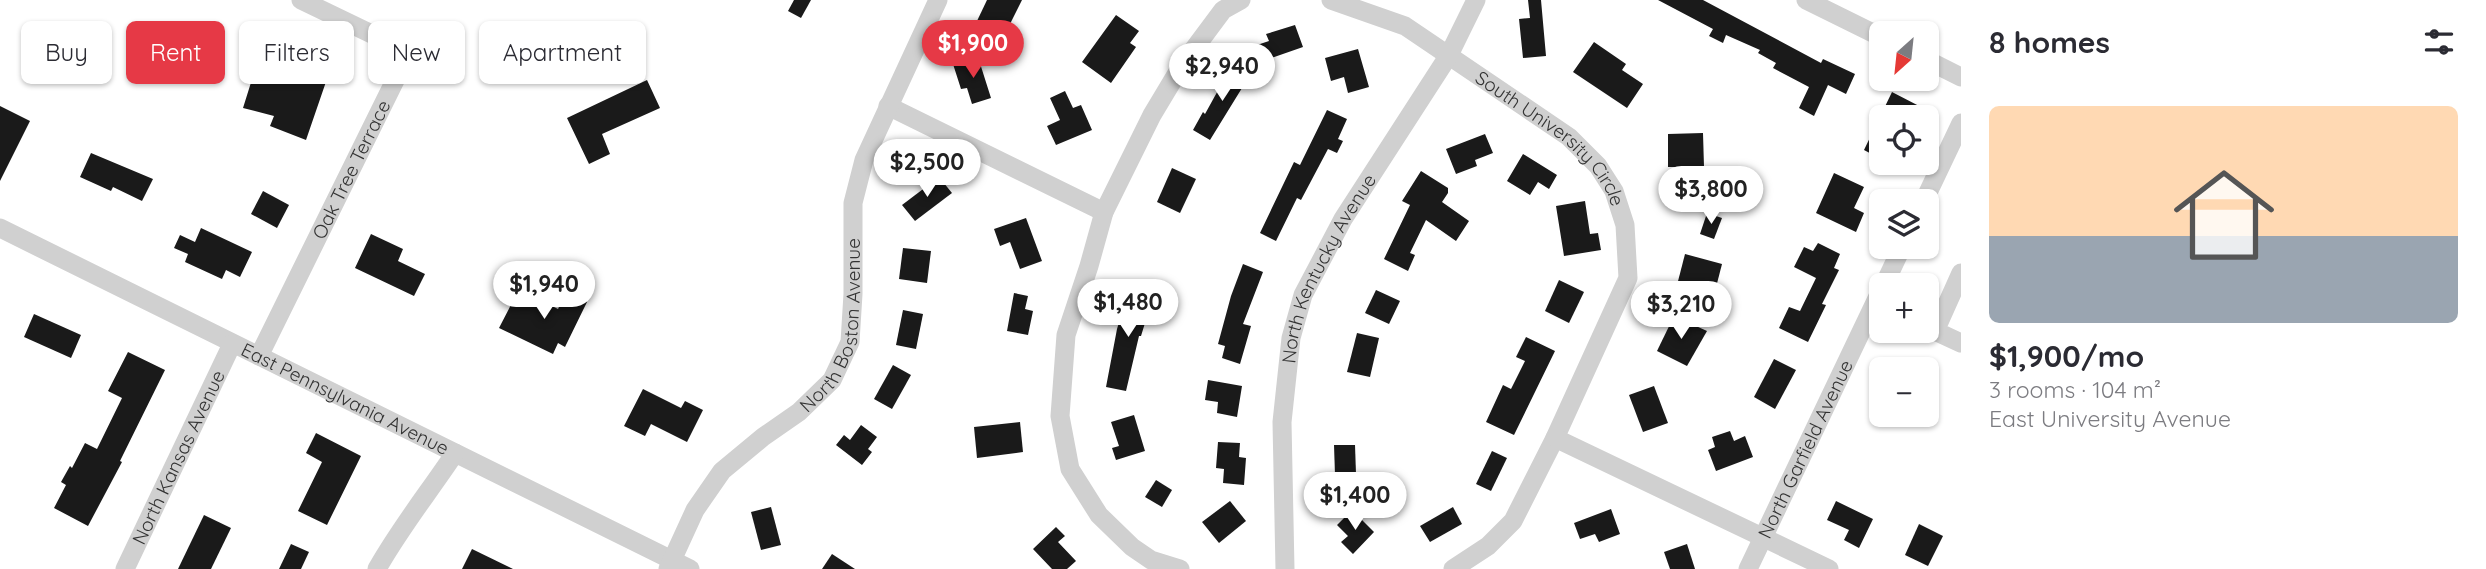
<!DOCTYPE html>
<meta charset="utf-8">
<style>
:root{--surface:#fff;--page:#f7f7f7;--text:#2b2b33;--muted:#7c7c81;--accent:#e63946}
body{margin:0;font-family:Quicksand,sans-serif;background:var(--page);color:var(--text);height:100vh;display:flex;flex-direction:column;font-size:26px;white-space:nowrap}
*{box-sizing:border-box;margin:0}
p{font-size:23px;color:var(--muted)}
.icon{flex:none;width:38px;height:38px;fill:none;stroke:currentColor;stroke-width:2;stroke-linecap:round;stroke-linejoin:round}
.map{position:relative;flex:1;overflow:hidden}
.panel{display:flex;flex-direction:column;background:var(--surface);width:525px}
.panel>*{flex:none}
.banner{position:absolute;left:21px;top:21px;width:665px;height:63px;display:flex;gap:14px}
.needle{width:46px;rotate:207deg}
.controls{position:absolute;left:1869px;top:21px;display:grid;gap:14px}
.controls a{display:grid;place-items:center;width:70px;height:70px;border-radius:10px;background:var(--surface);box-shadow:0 2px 5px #0004;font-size:35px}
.price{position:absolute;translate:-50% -60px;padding:0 16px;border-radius:24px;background:#fff;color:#222;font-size:23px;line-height:46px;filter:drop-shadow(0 2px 4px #0008)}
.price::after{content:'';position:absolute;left:50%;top:42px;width:21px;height:16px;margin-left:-10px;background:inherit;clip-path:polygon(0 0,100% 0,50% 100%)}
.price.selected{background:var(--accent);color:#fff}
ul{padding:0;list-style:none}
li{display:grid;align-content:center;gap:14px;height:371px;padding:0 28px}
li span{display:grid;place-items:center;height:217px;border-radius:10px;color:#555}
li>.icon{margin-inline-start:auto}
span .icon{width:126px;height:126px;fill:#fffc;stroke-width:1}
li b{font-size:30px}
h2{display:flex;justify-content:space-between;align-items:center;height:84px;padding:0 28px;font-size:30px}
.pill{padding:0 24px;border-radius:10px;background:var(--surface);box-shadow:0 2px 5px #0004;font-size:24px;line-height:63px}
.pill.selected{background:var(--accent);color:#fff}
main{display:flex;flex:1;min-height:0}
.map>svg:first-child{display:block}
</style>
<main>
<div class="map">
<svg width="1961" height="569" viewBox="0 0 1961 569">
<rect width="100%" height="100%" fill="#fff"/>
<g fill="#1a1a1a">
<path d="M794 0H811L801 18 788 11Z"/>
<path d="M987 0H1022L1005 34 977 21Z"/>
<path d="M1528 0H1541L1546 56 1523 58 1519 19 1530 18Z"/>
<path d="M1658 0H1703L1821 63 1823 59 1855 74 1846 94 1828 85 1814 116 1799 108 1809 87 1773 68 1776 63 1758 53 1760 50 1726 35 1723 43 1709 36 1713 29Z"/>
<path d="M1116 15 1139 31 1130 43 1136 47 1111 83 1082 62Z"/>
<path d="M1295 25 1303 47 1260 62 1254 46 1269 41 1266 34Z"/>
<path d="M1594 42 1626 64 1622 70 1643 84 1627 108 1573 72Z"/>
<path d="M1358 49 1369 87 1348 93 1344 77 1331 81 1325 58Z"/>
<path d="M259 57 302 71 305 63 329 73 306 140 270 126 274 116 243 108Z"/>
<path d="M978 57 991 98 972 104 967 88 961 89 953 64Z"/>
<path d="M1232 65 1250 75 1210 140 1193 130 1203 112 1205 114Z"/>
<path d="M647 80 660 108 602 134 610 154 589 164 567 118Z"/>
<path d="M1065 91 1073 108 1081 105 1092 130 1056 145 1047 126 1060 120 1050 98Z"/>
<path d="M1892 92 1921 107 1916 117H1881V159L1864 150Z"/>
<path d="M0 106 30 121 0 181Z"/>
<path d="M1327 110 1347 119 1338 139 1343 141 1337 153 1328 149 1301 200 1297 198 1276 241 1260 233 1294 162 1300 165Z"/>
<path d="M1703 133 1704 167H1668V134Z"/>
<path d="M1485 134 1493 153 1475 160 1477 166 1456 174 1446 149Z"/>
<path d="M91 153 153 179 142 201 113 187 111 191 80 177Z"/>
<path d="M1523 154 1557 175 1549 189 1538 182 1530 195 1507 181Z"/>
<path d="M1172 168 1196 179 1180 213 1157 202Z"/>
<path d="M1421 171 1448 188V193L1442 202 1469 221 1456 241 1426 220 1410 253 1415 255 1408 271 1384 259 1410 205 1402 201Z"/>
<path d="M1834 173 1864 187 1854 208 1864 213 1856 232 1816 213Z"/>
<path d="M939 177 952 193 915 221 902 205Z"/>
<path d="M263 191 289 205 277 228 251 214Z"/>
<path d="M1585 201 1590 234 1598 233 1601 250 1564 256 1556 206Z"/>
<path d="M1707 213 1722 218 1714 239 1700 234Z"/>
<path d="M1026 218 1042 261 1020 269 1010 242 1000 246 994 229Z"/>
<path d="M201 228 252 252 240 277 226 270 222 279 185 262 188 254 174 248 180 235 195 242Z"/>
<path d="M371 234 403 249 398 261 425 274 414 296 355 268Z"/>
<path d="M1818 243 1840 254 1834 268 1839 270 1822 304 1826 305 1808 342 1779 328 1789 307 1800 311 1816 278 1794 267 1804 247 1813 251Z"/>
<path d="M903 248 931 251 927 283 899 279Z"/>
<path d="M1685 254 1722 264 1713 299 1676 289Z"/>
<path d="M1243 264 1263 272 1243 324 1251 326 1240 364 1222 358 1225 346 1218 344 1231 296Z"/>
<path d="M1559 280 1584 292 1569 323 1545 311Z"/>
<path d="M1129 290 1153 297 1141 336H1139L1126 391 1106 387 1117 329Z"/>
<path d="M1376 290 1400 301 1389 324 1365 313Z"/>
<path d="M566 292 587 302 565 347 558 343 553 354 499 328 514 299 522 302 526 293 558 309Z"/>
<path d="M1014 293 1028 296 1025 309 1033 311 1028 335 1007 331Z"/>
<path d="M903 310 923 314 916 349 896 345Z"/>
<path d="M34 314 81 335 71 358 24 337Z"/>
<path d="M1674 316 1707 331 1687 366 1657 351Z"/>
<path d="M1357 333 1379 338 1370 377 1347 372Z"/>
<path d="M1526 337 1555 351 1514 435 1486 422 1503 385 1511 389 1525 361 1516 357Z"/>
<path d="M128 352 165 370 120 461 122 462 88 526 54 508 66 485 61 482 70 466 72 468 85 443 97 449 122 398 108 391Z"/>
<path d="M1774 359 1796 370 1775 409 1754 397Z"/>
<path d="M893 365 911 375 892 409 874 399Z"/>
<path d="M1208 380 1242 386 1237 417 1217 413 1218 402 1205 400Z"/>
<path d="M1654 386 1668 423 1643 432 1629 395Z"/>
<path d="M643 389 681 408 685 401 703 410 687 442 651 424 645 436 624 426Z"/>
<path d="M1134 415 1145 451 1116 460 1112 448 1119 446 1111 422Z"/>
<path d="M1020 422 1023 452 977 458 974 427Z"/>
<path d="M861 425 877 437 868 449 872 452 862 465 836 445 844 435 850 440Z"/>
<path d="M1730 431 1734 441 1745 436 1753 457 1716 471 1708 450 1715 447 1712 437Z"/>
<path d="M316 433 361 456 327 525 298 511 322 462 306 453Z"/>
<path d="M1218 442 1240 443 1239 457 1246 458 1244 485 1223 483 1224 469 1216 468Z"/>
<path d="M1334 445H1355L1356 474 1335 475Z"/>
<path d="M1492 451 1507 458 1491 491 1476 484Z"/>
<path d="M1156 480 1172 490 1162 507 1145 497Z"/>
<path d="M1230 501 1246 521 1219 543 1202 522Z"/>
<path d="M1836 501 1873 519 1859 548 1844 540 1849 530 1827 520Z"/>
<path d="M771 507 781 545 761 550 751 512Z"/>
<path d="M1453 507 1462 524 1430 542 1420 526Z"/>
<path d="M1611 509 1620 534 1599 542 1595 534 1580 539 1574 523Z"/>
<path d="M1352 510 1374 532 1353 554 1341 542 1348 536 1337 525Z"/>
<path d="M204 515 231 528 211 569H178Z"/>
<path d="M1919 524 1943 536 1928 566 1905 555Z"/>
<path d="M1056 527 1065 536 1058 542 1076 561 1067 569H1052L1033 549Z"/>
<path d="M291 544 309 552 301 569H279Z"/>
<path d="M1687 544 1695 569H1670L1664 552Z"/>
<path d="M472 549 513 569H462Z"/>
<path d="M832 554 855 569H822Z"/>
</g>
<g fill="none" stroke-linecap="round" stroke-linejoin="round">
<g stroke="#d0d0d0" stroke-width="19">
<path id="s1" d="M1331 0 1405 26 1569 137 1598 166 1614 191 1625 225 1628 278 1555 438 1513 521 1488 546 1453 569"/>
<path d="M1806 0 1881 37"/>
<path d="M1927 60 1961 77"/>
<path d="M888 106 1104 212"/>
<path d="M1924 201 1961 123"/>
<path id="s2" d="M0 228 690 569"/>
<path d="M1961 273 1935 331 1961 343"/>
<path d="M1884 285 1902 247"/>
<path id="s3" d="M259 356 409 52 301 0"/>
<path d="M1555 438 1829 569"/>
<path id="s4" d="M125 569 232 344"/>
<path d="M377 569C400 528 429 492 455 453"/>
<path id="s5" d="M668 569 695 510 722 471 763 437 799 412 832 380 850 342 853 294V203L864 160 938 0"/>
<path d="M1180 569 1151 560 1132 547 1099 515 1070 469 1060 416 1066 335 1089 266 1104 212 1152 115 1182 65 1223 10 1241 0"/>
<path id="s6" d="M1285 569 1282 422 1291 338 1303 295 1343 219 1449 55 1476 0"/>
<path id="s7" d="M1748 569 1881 290"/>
</g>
</g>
<g text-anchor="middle" stroke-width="7" stroke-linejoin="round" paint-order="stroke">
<g font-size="19" fill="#333" stroke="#fff">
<text dy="7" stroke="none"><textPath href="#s1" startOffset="264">South University Circle</textPath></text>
<text dy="7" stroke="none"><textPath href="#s3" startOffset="208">Oak Tree Terrace</textPath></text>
<text dy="7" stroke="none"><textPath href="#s6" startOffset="310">North Kentucky Avenue</textPath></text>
<text dy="7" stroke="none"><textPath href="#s5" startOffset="308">North Boston Avenue</textPath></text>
<text dy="7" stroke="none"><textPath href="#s2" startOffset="385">East Pennsylvania Avenue</textPath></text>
<text dy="7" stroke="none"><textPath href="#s7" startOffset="133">North Garfield Avenue</textPath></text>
<text dy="7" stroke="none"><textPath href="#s4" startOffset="124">North Kansas Avenue</textPath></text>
</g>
</g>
</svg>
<div class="controls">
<a><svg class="needle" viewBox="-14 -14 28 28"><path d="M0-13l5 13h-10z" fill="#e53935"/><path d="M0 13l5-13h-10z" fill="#7c7c81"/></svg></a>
<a><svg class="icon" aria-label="locate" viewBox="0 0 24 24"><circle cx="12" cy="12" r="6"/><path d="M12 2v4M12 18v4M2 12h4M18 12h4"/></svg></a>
<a><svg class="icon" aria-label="layers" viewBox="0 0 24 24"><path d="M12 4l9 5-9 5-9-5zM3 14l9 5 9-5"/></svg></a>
<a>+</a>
<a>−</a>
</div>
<b class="price selected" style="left:973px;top:80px">$1,900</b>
<b class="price" style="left:1222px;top:103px">$2,940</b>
<b class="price" style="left:927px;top:199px">$2,500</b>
<b class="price" style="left:1711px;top:226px">$3,800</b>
<b class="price" style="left:544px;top:321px">$1,940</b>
<b class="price" style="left:1128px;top:339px">$1,480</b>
<b class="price" style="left:1681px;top:341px">$3,210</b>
<b class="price" style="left:1355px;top:532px">$1,400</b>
<div class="banner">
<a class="pill">Buy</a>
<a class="pill selected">Rent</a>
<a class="pill">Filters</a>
<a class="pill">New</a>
<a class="pill">Apartment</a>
</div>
</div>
<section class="panel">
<h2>8 homes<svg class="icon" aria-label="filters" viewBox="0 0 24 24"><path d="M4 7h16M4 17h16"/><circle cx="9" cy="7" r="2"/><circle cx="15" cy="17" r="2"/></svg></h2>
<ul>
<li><span style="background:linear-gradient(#ffd9b3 60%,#9aa5b1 0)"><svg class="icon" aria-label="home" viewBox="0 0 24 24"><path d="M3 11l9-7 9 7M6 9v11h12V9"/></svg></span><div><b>$1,900/mo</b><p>3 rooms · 104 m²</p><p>East University Avenue</p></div></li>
</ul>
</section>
</main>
